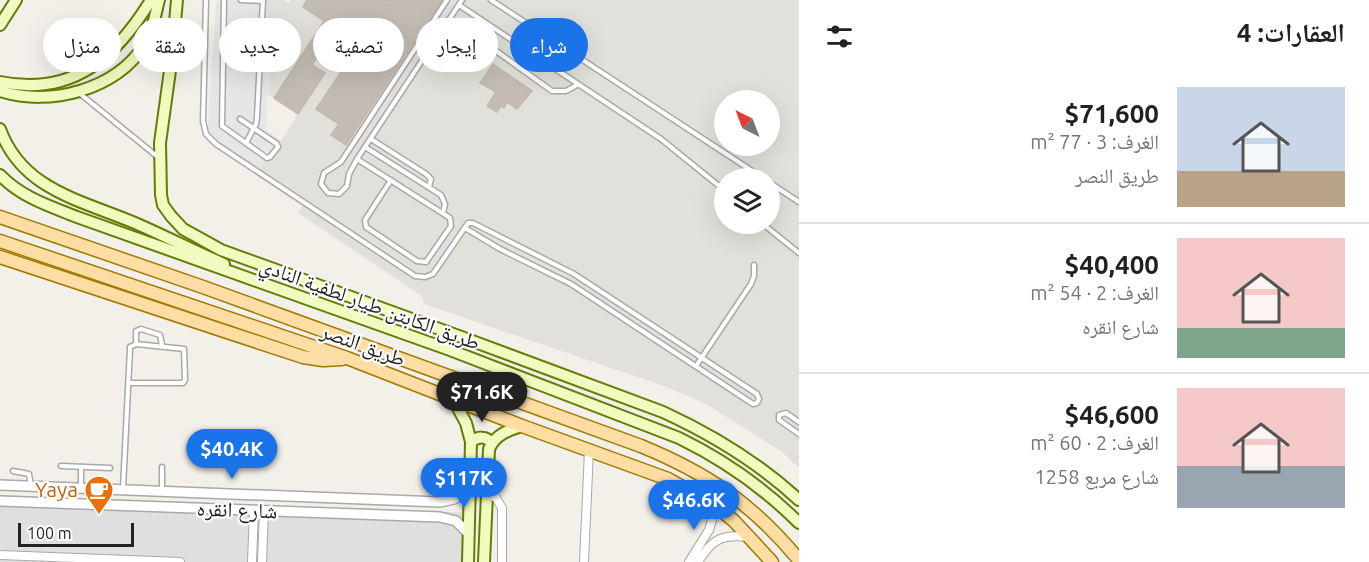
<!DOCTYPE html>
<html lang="ar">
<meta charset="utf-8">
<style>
:root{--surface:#fff;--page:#f6f6f6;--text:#202124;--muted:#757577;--line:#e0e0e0;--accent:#1a73e8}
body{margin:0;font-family:Ubuntu,"Noto Naskh Arabic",sans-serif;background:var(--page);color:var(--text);direction:rtl;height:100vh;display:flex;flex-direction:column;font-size:22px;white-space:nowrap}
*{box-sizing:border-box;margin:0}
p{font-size:20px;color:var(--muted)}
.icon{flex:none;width:33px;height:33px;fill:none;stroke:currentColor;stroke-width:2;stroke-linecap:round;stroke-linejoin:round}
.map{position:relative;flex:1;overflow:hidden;direction:ltr}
.sheet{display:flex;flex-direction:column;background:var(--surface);width:570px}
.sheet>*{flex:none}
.banner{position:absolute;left:18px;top:18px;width:570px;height:54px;direction:rtl;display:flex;gap:12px}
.needle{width:39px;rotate:318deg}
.controls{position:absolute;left:714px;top:90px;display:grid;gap:12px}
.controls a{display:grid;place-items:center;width:66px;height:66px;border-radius:50%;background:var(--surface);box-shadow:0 6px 24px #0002;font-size:30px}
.scale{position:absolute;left:18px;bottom:15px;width:116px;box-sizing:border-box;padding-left:6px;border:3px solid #222;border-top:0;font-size:16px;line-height:21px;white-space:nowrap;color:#222;-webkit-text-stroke:4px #fff;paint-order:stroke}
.price{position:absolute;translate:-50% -51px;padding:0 14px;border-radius:21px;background:var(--accent);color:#fff;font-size:20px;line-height:39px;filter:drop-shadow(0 2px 3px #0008)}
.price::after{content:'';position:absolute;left:50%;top:36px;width:18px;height:14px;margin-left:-9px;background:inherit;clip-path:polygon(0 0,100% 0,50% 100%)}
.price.active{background:#222;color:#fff}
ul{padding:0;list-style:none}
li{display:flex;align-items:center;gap:18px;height:150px;padding:0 24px}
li+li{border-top:2px solid var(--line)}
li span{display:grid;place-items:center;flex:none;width:168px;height:120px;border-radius:0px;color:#555}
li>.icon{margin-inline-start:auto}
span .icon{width:72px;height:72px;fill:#fffc;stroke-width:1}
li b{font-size:26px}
h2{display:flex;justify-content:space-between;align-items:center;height:72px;padding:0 24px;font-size:26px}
.tag{padding:0 21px;border-radius:27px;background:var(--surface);box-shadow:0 6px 24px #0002;font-size:21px;line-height:54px}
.tag.active{background:var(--accent);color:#fff}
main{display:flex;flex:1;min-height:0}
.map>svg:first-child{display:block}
</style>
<main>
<section class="sheet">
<h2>العقارات: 4<svg class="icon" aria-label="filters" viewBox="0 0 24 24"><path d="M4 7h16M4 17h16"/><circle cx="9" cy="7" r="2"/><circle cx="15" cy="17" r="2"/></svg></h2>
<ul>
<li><span style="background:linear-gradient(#c9d6e8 70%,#b9a48a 0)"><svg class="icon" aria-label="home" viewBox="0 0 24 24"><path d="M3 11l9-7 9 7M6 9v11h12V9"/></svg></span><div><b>$71,600</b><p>الغرف: 3 · 77 m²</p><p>طريق النصر</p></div></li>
<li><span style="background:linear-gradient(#f6c9c9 75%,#7fa58c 0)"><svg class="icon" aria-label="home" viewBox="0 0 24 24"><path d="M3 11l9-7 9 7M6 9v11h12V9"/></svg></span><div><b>$40,400</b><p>الغرف: 2 · 54 m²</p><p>شارع انقره</p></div></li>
<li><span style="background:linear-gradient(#f6c9c9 65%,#9aa5b1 0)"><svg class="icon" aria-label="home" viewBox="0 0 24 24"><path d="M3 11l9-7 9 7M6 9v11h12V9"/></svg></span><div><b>$46,600</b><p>الغرف: 2 · 60 m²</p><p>شارع مربع 1258</p></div></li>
</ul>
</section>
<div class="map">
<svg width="799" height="562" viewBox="0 0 799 562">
<rect width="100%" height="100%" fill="#f2f0e9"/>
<path fill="#e0dfdf" d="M0 495 475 513 474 562H0Z"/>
<path fill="#e1e0da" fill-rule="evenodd" d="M267 0H284L289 3 291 0H799V468L782 452 708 405 664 386 424 304 422 296 298 213 305 201 259 170 276 143 281 141 298 114 268 94 269 42 265 36ZM724 100H770V146H724ZM724 178H770V224H724Z"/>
<path fill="#e6e6e6" d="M219 0 267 1 265 35 269 41 266 129 281 141 276 143 259 170 214 138 209 130 208 120 216 5Z"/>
<g fill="#c3bcb5" stroke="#c4b8ab" stroke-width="1.5">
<path d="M307 0H442L346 145 331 135 339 124 316 109 341 72 330 65 349 36 336 27 312 65 325 73 298 114 274 98 324 21 303 7Z"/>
<path d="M493 64 532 91 517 109 507 102 504 108 501 106 497 112 487 106 496 92 480 83Z"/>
</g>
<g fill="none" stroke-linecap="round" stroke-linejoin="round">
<g stroke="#a9a9a9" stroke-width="7">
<g id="service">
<path d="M206 0 203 121 206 134 216 144 415 276 425 277 433 274 468 223H473L574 274 757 394 759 399 757 403 753 404 571 284 500 249 465 228"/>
<path d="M224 0 222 126 267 158 270 157 278 147 277 144 240 119"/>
<path d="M241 0 263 1"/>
<path d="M447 0 341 162 324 173 321 184 328 193 339 194 347 186 349 174 357 159 462 0"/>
<path d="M491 0 763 178"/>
<path d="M459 5 661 139 724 190"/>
<path d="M491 28 489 39 492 48 552 91H566L577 85"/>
<path d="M78 92 159 158"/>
<path d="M371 139 426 174 431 179 429 187"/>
<path d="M246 143 256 124 257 117 263 0"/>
<path d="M365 147 441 195 445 204 443 213"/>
<path d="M357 159 447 216 450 218 451 226 426 262 417 261 366 227 365 220 391 180"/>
<path d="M770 183 799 202"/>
<path d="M763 224 799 253"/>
<path d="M136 344V331L141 329 160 335 162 345"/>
<path d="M696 366 751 284 754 276V265"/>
<path d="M799 422 786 413 779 415V420L799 434"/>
<path d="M61 466 110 468"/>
<path d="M81 467V487"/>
<path d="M162 467V490"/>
<path d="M13 471 29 474 31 486"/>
<path d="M123 488 130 349V347L136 344 184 349 185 380 183 383H128"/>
</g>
</g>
<g stroke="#a9a9a9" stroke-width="10">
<g id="minor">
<path d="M486 492 496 498 502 508V562"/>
<path d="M0 555 180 562"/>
<path d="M252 562 254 510"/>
<path d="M262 562 264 511"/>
<path d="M584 562 589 450"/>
<path d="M689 562 709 530 716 506"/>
<path d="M698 562C712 539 722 534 748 537"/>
</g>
</g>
<g stroke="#a9a9a9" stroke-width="12">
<g id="tertiary">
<path d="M0 485 440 502 454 499 470 488"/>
<path d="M0 501 440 517 456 521 469 534"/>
</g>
</g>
<g stroke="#647c06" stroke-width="14">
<g id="secondary">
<path d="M177 0 172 56 160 143 161 195 163 205 171 216 183 229 221 250 467 339 663 412C713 435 759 463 799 500"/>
<path d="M0 25 16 0"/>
<path d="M0 82C73 97 116 57 151 0"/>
<path d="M0 91C50 107 116 90 145 44 153 31 155 15 159 0"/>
<path d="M0 129C22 190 81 200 135 223 165 236 194 251 224 264"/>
<path d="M0 175C21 197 49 206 77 217L450 350 679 438C724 460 764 488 799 523"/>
<path d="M453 399 466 423 471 442 468 562"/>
<path d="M471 442C478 436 486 436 492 443"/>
<path d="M484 562 489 449C495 435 508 430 522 426"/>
</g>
</g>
<g stroke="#9f7901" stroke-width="15">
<g id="primary">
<path d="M0 217 203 287 641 446C707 473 753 504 799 560"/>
<path d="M0 241 347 358 522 426 668 479 716 506 734 521 772 562"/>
<path d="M0 257 303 357 323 360 342 359"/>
</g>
</g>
<use href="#service" stroke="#fff" stroke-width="4"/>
<use href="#minor" stroke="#fff" stroke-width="8"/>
<use href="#tertiary" stroke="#fff" stroke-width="9"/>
<use href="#secondary" stroke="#f1fabf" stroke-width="10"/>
<use href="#primary" stroke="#fcdea4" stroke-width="12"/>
</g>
<defs>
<g id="cafe-pin" transform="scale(1.5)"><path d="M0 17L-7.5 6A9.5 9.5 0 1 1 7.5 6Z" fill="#e8710a" stroke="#fff"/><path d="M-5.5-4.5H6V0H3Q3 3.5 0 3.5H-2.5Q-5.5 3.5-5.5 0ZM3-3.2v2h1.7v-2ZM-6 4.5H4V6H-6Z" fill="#fff"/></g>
</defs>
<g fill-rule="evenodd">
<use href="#cafe-pin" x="99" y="490"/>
</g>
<g text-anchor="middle" stroke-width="4.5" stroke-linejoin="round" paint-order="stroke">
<g font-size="21" fill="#222" stroke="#fff">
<text transform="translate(370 304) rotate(20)" y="7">طريق الكابتن طيار لطفية النادي</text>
<text transform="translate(363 345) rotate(20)" y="7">طريق النصر</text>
<text transform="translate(237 510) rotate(2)" y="7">شارع انقره</text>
</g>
<g font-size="21" fill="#c56008" stroke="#fff" text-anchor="end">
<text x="78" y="497">Yaya</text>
</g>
</g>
</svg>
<div class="controls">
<a><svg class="needle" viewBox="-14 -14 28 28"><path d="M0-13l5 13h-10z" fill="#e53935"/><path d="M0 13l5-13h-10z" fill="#757577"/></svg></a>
<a><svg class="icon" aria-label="layers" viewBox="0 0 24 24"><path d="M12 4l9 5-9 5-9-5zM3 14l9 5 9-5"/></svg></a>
</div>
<div class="scale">100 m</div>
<b class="price active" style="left:482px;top:423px">$71.6K</b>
<b class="price" style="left:232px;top:480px">$40.4K</b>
<b class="price" style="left:464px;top:509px">$117K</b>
<b class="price" style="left:694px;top:531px">$46.6K</b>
<div class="banner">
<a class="tag active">شراء</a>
<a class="tag">إيجار</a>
<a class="tag">تصفية</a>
<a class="tag">جديد</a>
<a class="tag">شقة</a>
<a class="tag">منزل</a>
</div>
</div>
</main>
